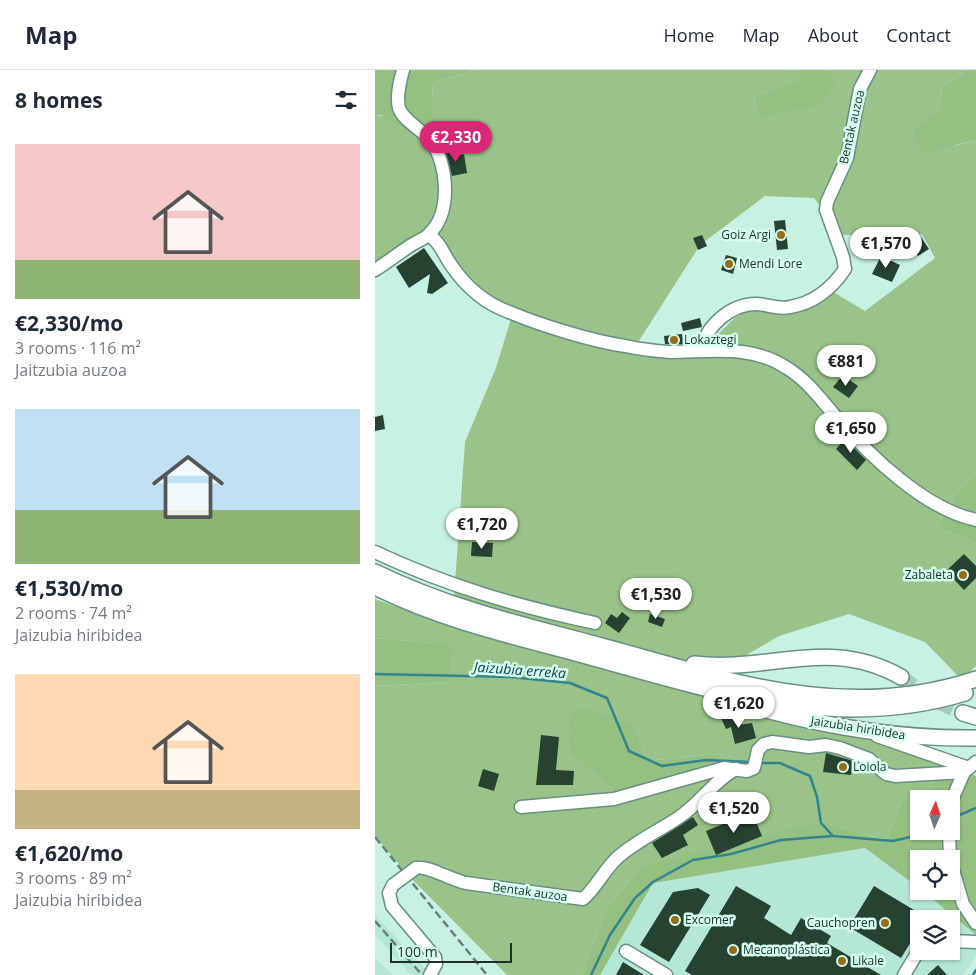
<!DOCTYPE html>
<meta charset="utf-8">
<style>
:root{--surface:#fff;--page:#f2f2f3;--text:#1f2937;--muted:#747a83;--line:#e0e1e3;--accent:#db2777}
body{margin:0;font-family:"Open Sans",sans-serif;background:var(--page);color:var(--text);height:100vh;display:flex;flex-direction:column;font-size:19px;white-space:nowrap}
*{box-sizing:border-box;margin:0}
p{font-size:16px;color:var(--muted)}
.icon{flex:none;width:28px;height:28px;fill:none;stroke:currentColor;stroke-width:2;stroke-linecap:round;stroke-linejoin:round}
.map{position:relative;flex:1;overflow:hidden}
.drawer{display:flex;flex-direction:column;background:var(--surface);width:375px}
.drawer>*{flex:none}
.needle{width:32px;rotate:3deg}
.buttons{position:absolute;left:535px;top:720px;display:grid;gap:10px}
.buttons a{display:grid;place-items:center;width:50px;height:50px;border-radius:0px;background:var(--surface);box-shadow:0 1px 4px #0004;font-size:25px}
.scale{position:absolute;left:15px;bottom:12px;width:122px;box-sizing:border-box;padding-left:5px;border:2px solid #1f2f2a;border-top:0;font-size:14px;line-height:18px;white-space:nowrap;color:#1f2f2a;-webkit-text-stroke:4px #d4fef0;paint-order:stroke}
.price{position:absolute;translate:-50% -42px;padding:0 11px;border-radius:18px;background:#fff;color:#222;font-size:16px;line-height:32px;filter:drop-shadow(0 1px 2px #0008)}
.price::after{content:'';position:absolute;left:50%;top:30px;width:15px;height:11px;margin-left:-8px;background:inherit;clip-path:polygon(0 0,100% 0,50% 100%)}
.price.current{background:var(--accent);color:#fff}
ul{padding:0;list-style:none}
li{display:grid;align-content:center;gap:10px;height:265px;padding:0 15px}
li span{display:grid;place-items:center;height:155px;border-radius:0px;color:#555}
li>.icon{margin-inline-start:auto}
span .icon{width:90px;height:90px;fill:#fffc;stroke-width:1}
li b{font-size:21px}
h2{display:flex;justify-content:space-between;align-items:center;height:60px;padding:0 15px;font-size:21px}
header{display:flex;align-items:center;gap:30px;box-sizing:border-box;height:70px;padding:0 25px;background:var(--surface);border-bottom:1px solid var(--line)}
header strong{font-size:24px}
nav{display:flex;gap:28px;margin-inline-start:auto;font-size:18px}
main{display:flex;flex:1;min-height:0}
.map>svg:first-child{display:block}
</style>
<header>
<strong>Map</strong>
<nav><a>Home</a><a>Map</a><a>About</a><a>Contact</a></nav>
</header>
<main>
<section class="drawer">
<h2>8 homes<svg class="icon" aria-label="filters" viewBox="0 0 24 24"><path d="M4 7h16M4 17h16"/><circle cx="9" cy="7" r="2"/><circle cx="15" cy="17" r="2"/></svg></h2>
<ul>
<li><span style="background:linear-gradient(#f6c9c9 75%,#8fb573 0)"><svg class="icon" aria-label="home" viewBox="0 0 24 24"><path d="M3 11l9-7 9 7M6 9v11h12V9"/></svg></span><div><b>€2,330/mo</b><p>3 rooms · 116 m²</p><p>Jaitzubia auzoa</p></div></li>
<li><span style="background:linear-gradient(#bfe0f5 65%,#8fb573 0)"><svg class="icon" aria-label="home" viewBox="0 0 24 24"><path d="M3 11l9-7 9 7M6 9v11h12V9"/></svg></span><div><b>€1,530/mo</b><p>2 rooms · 74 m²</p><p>Jaizubia hiribidea</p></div></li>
<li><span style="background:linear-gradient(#ffd9b3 75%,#c2b280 0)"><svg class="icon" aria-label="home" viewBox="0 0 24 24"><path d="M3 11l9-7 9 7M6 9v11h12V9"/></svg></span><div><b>€1,620/mo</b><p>3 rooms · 89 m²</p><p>Jaizubia hiribidea</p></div></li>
</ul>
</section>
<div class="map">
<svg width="601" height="905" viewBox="0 0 601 905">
<rect width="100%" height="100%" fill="#c7f1e3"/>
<g fill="#b5e7d6" fill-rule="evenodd">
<path d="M490 778 544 818V821H548L574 841 601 866V886L588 905H225L277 813ZM544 849H576V881H544Z"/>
<path d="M0 845 47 895 56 905H36L0 864Z"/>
<path d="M0 888 18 905H0Z"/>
</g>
<path fill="#99c388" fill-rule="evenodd" d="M99 0H423L426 11 379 27 384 47 454 0H592L567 17 564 41 580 76 601 70V404L581 423 562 456 601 474V596L586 609 550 572 474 544 404 566 346 600 490 665 565 691 556 718 526 732 511 770 447 752 265 798 230 840 207 905H132L33 805 0 766V616L74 612 55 573 0 568V529L77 557 90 372 121 298 138 242 85 206 55 166 0 200V45L59 52 57 13ZM390 126 439 128 468 165 547 164 560 188 490 241 453 219 410 236 378 230 334 273 260 277 325 175ZM260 655 272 691 343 684V704L195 682Z"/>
<g fill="#94c081" fill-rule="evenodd">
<path d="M0 0H99L57 13 59 52 42 68 7 45H0Z"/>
<path d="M423 0H455L460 15 447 34 384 47 379 27 425 11Z"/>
<path d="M592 0H601V70L546 84 538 60 564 41 567 17Z"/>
<path d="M601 404V474L562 456 581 423Z"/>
<path d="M0 568 77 575 74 612 0 616Z"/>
<path d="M207 638 260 655 272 691 343 684V704L242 721 195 682 194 644Z"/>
<path d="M565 691 601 706V865L548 821H576V789H544V818L490 778 278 813 225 905H207L230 840 265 798 348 775 447 752 511 770 526 732 556 718ZM544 729H576V761H544Z"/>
</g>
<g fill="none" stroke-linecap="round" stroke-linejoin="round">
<g stroke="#33848e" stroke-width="2.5">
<path d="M0 604 136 607 195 613 232 628 254 681 287 696 331 690 376 692"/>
<path d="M384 693H405L435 706 442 727 446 753 458 766 518 771 561 761"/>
<path d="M580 747 601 738"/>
<path d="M216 905 235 865 260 828 278 812 318 790 356 784 406 770 458 766"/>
<path d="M598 905 601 900"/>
</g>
</g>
<g fill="#264230">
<path d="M79 78 81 86 89 84 92 103 77 106 70 80Z"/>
<path d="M410 150 413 179 402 180 399 151Z"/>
<path d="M544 164 554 179 543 186 539 181 532 186 526 176Z"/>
<path d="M327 165 332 176 323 180 318 168Z"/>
<path d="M49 178 73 213 57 224 52 223 55 204 34 218 21 197Z"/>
<path d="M351 185 362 188 358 204 346 200Z"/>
<path d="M506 186 525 195 517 212 497 204Z"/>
<path d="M325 248 327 257 308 261 306 253Z"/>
<path d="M307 264 309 274H290L289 266Z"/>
<path d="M468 305 483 316 474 328 458 317Z"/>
<path d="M8 345 10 359 0 361V347Z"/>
<path d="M470 369 491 390 482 400 461 379Z"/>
<path d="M97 472 118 473 117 487 96 486Z"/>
<path d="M589 484 601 496V508L589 520 571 501Z"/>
<path d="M247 542 255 548 244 563 230 553 236 544 242 548Z"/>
<path d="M275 544 290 549 287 557 273 552Z"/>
<path d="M358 643 363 655 377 653 381 668 360 674 356 657 351 659 346 648Z"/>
<path d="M166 665 184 667 181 700 199 701 198 715H161Z"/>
<path d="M451 683 478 691 476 705 448 702Z"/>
<path d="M108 699 124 704 119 721 103 716Z"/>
<path d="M377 742 387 766 341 785 331 761Z"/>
<path d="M318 747 323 755 308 765 313 775 287 788 277 773Z"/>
<path d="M361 816 396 836 389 848 416 865 426 848 456 866 452 873 506 905H317L310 901Z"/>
<path d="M499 816 554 849H544V859L526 888 474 857Z"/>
<path d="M323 818 335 825 294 892 265 875 298 822Z"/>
<path d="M248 892 269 905H241Z"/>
<path d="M563 895 572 905H552Z"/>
</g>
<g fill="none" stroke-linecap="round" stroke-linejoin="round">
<path stroke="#a5cabe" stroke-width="15" stroke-dasharray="15 8" stroke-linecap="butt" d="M526 607 555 628 588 643"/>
<g stroke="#688f83" stroke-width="15">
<g id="minor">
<path d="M54 165C65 172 69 185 76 195 91 217 109 233 134 242 165 255 216 271 250 276 264 279 280 281 295 282 335 282 376 274 412 298 433 311 446 330 462 348 496 387 550 439 601 450"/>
<path d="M0 200C13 192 25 182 38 174 43 171 51 168 54 164 77 143 73 94 56 71 48 60 28 51 24 38 21 26 25 11 28 0"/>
<path d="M327 280C330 256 356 234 381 234 392 234 403 240 415 237 439 233 457 218 470 199L468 187 451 140 452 132 472 88 485 19 495 0"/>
<path d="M0 482C72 516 142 536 220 553"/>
<path d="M502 666 594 698"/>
<path d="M576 732 589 702 601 692"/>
<path d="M146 737 239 729 349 698 372 701 379 698 383 680 389 674 397 672 434 677 451 675 465 678 494 689 511 704 520 706 589 702"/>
<path d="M574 761 575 789"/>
<path d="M576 793 588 834 601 853"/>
<path d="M41 798C51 795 77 810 91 813L208 829C221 818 229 800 242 788 261 771 282 762 303 748 325 734 338 711 361 699"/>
<path d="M18 815 14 823 17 836 60 887 61 894 55 905"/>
<path d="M576 871 601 872"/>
<path d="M251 881 291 905"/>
<path d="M529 905 544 880"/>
</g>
</g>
<g stroke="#688f83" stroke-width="18">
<g id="major">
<path d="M0 502C71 537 147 555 223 575 352 610 468 653 601 609"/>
<path d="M0 517C66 550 137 566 208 585 336 620 459 663 590 623"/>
<path d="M319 594C394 603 454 566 526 607"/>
<path d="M380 637C452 657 525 669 601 668"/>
<path d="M588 643 601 647"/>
</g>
</g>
<use href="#minor" stroke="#fff" stroke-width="12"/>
<use href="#major" stroke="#fff" stroke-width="15"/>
<g stroke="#668178" stroke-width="2.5" stroke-dasharray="8 4" stroke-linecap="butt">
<path d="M0 767 112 905"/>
<path d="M0 851 47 905"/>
</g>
<g stroke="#688f83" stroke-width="15" stroke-linecap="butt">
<path id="minor-bridge" d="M18 815 41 798"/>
</g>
<use href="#minor-bridge" stroke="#fff" stroke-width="12"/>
</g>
<g fill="#946d16" stroke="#d4fef0" stroke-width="2">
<circle cx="406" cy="165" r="5"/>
<circle cx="354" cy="194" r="5"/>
<circle cx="299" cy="270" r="5"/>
<circle cx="588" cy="505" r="5"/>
<circle cx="468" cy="697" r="5"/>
<circle cx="300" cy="850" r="5"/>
<circle cx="510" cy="853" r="5"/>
<circle cx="358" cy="880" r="5"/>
<circle cx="467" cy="891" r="5"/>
</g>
<g text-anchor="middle" stroke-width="5" stroke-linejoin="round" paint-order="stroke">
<g font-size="12" fill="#1f2f2a" stroke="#d4fef0">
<text transform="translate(477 57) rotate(-77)" y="4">Bentak auzoa</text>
<text transform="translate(483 658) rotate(9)" y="4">Jaizubia hiribidea</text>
<text transform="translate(155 822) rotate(8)" y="4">Bentak auzoa</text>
</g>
<g font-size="12" fill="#1f2f2a" stroke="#d4fef0" text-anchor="start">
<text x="396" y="169" text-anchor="end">Goiz Argi</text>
<text x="364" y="198">Mendi Lore</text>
<text x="309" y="274">Lokaztegi</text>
<text x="578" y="509" text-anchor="end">Zabaleta</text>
<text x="478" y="701">Loiola</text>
<text x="310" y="854">Excomer</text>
<text x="500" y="857" text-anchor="end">Cauchopren</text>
<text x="368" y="884">Mecanoplástica</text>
<text x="477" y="895">Likale</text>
</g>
<g font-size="14" font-style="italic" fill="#104048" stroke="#d4fef0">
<text transform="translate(145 600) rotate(4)" y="5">Jaizubia erreka</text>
</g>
</g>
</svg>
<div class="buttons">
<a><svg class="needle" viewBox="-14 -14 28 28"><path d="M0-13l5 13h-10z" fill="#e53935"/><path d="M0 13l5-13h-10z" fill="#747a83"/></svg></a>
<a><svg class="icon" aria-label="locate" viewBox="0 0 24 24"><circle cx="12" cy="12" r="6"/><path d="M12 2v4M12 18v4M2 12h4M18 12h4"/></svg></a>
<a><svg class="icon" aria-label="layers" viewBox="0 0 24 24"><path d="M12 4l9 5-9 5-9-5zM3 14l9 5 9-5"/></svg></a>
</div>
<div class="scale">100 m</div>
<b class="price current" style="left:81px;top:93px">€2,330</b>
<b class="price" style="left:511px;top:199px">€1,570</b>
<b class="price" style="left:471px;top:317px">€881</b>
<b class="price" style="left:476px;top:384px">€1,650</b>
<b class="price" style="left:107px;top:480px">€1,720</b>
<b class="price" style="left:281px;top:550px">€1,530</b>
<b class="price" style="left:364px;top:659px">€1,620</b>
<b class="price" style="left:359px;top:764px">€1,520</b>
</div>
</main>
